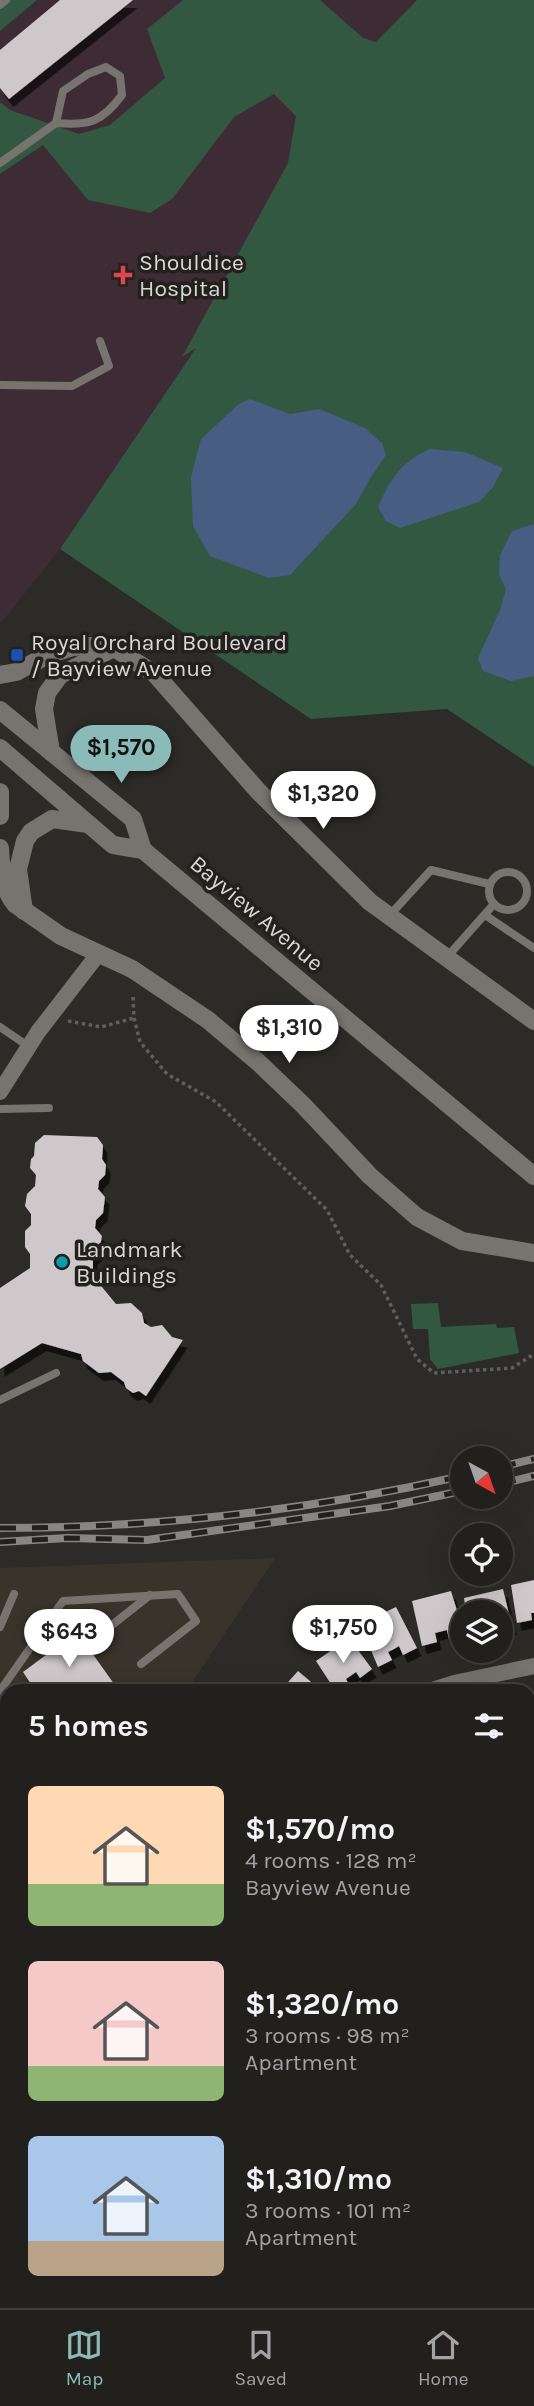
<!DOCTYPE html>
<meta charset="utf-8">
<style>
:root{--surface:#22201d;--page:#2a2826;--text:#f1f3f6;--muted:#a2a3a4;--line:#3f3e3b;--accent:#8bbbb9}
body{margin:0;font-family:Karla,sans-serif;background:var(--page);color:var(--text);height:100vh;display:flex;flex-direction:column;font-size:26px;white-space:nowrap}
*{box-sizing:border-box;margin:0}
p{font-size:23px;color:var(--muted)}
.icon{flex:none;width:38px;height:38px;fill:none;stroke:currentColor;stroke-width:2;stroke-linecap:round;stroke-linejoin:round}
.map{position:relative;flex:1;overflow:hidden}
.side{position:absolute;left:0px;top:1684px;width:536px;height:625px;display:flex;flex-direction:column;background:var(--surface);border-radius:21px 21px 0 0;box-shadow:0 7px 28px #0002,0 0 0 2px var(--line)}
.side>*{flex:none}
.needle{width:46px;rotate:140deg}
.tools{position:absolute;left:450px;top:1446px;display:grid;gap:14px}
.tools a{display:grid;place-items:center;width:63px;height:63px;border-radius:50%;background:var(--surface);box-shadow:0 7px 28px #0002,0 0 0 2px var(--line);font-size:35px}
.price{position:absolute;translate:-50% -60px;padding:0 16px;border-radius:24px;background:#fff;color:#222;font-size:23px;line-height:46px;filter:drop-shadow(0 2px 4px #0008)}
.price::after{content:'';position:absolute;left:50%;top:42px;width:21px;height:16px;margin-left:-10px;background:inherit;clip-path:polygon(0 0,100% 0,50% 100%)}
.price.current{background:var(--accent);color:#111}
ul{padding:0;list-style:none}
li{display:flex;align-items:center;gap:21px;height:175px;padding:0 28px}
li span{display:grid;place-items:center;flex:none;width:196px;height:140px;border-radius:10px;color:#555}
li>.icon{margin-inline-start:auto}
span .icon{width:84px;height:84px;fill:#fffc;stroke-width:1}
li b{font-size:30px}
h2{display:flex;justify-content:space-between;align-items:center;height:84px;padding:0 28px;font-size:30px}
.tabs{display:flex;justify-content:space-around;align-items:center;height:98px;border-top:2px solid var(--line);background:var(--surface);font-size:19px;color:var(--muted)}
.tabs a{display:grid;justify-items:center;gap:4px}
.tabs .current{color:var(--accent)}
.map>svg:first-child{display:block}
</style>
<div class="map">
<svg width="534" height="2308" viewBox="0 0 534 2308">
<defs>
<filter id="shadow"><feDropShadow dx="4.5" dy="8" stdDeviation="0" flood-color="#0009"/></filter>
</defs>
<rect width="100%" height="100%" fill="#2d2b27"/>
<path fill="#39342b" d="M275 1558 187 1690H7V1960L0 1971V1568Z"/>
<path fill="#3e2c35" d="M0 0H431L60 549 0 624Z"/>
<g fill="#325841">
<path d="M0 0H37L0 31Z"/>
<path d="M183 0H320L363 38 376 42 417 0H534V767L447 709 311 719 60 549 196 348 182 357 288 163 296 116 274 94 234 117 172 199 150 213 88 200 43 145 0 174V102L10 110 79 134 110 125 165 78 147 29Z"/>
<path d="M438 1303 441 1327 496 1324 497 1328 514 1327 519 1353 438 1369 430 1359 428 1329H413L411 1304Z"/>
</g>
<g fill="#475e82">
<path d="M250 399 290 414 319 409 365 428 382 443 386 455 371 477 356 504 290 575 269 578 210 556 193 526 191 477 201 439 239 404Z"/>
<path d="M430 449 465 452 503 468 493 487 479 502 400 528 386 521 378 507C390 479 402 461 430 449Z"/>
<path d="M534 524V676L511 681 483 671 478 658 500 610 506 590 499 574 500 555 512 531Z"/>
</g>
<g fill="#cec8ca" filter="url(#shadow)">
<path d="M60 0H133L9 99 0 88V50Z"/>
<path d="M44 1135 97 1137 103 1145 102 1159 106 1165 105 1175 99 1181 98 1189 105 1197 103 1213 96 1220 95 1228 102 1236 99 1251 93 1257V1276L116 1304 131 1303 142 1313 144 1323 151 1327 162 1325 172 1337 183 1340 146 1396 139 1391 133 1393 126 1388 124 1382 111 1372 99 1373 83 1361 81 1354 42 1343 0 1369V1288L30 1268V1254L25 1247V1231L31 1225V1214L25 1206 27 1194 35 1186 36 1175 30 1168 31 1159 34 1156 35 1143Z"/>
<path d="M534 1580V1613H531L532 1620 517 1623 511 1585Z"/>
<path d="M503 1589 512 1627 500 1630V1612H466L464 1598Z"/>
<path d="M451 1591 462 1627V1635L449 1639 447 1630 435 1633 437 1642 422 1646 412 1601Z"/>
<path d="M396 1607 417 1648 403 1655 399 1646 394 1649 388 1652 392 1660 378 1667 360 1624Z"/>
<path d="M77 1632 117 1688 113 1690H28L33 1687 23 1672Z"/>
<path d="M349 1638 372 1669 360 1678 356 1672 346 1679 349 1685 341 1690H335L316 1661Z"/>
<path d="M298 1671 316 1686 324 1690H281Z"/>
<path d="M7 1832V1885L0 1881V1843Z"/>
<rect x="528" y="2033" width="6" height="34"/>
<path d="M18 2301H73L75 2302 71 2308H20L16 2305Z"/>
<path d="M257 2301H282L280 2308 269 2306V2308H255Z"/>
<path d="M293 2301H323L322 2308H291Z"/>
<path d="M332 2301H358V2307L332 2306Z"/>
<rect x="370" y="2301" width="27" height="7"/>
<rect x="405" y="2301" width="26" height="7"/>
<path d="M439 2301H471L470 2308H439Z"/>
<path d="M482 2301H510L509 2308H480Z"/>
</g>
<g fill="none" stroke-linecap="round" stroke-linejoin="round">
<g stroke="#615f5c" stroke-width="3.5" stroke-dasharray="3.5 3.5" stroke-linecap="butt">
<path d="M133 997 134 1018 140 1042 167 1074 216 1102 327 1210 350 1255 381 1285 417 1359 434 1373 512 1368 534 1354"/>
<path d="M68 1021 101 1027 134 1018"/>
<path d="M0 2130 7 2119"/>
<path d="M0 2151 7 2175"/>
</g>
<g stroke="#77746f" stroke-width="8">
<path d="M0 5 6 0"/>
<path d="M0 163 56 123 63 91 88 74 106 67 120 76 122 95C102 122 89 126 56 123"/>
<path d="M0 385 72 386 109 366 100 341"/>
<circle cx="508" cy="891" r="19"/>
<path d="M485 915 534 948"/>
<path d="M389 916 431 870 489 884"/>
<path d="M447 957 494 904"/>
<path d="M0 1027 28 1046"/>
<path d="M0 1109 49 1108"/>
<path d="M0 1400 56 1373"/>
<path d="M112 1625 150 1595"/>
<path d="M0 1627 14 1594"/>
<path d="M0 1691 63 1601 178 1594 196 1621 141 1664"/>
</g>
<g stroke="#77746f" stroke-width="16">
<path d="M0 1092 38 1032 99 953"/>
<path d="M432 1690 454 1683 534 1666"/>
<path d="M528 1885H534"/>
<path d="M528 2127H534"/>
<path d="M0 2265 7 2255"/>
<path d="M149 2301 160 2308"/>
</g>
<g stroke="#77746f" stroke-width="18">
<path d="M0 675 16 672 48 655 73 647 90 646 114 648 155 674 258 791 370 902 534 1021"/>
<path d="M0 710 133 819 143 850"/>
<path d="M0 748 113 845 143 850 534 1176"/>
<path d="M51 752 44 709 47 693 60 675 114 648"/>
<path d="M0 792V816"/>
<path d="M0 848C1 868 2 888 15 904L61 936 132 969 208 1020 258 1062 303 1105 370 1176 417 1217 462 1241 534 1253"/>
<path d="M24 911 18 869 25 841 31 832 52 819 88 824"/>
</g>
<g stroke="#888683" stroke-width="8">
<g id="rail">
<path d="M500 1467 534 1459"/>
<path d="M500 1484 534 1476"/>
<path d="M0 1528C154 1528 312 1510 462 1476"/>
<path d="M0 1542 67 1538 147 1540 390 1506 462 1491"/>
</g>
</g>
<use href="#rail" stroke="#23211d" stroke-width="5" stroke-dasharray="16" stroke-linecap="butt"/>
</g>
<path fill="#e0444e" stroke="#23211d" stroke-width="2.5" d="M119.5 264.5h7v7h7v7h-7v7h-7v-7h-7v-7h7z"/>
<rect fill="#1a4fb4" stroke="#23211d" stroke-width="2.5" x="10" y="648" width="14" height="14" rx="3.5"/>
<circle fill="#0f9aa8" stroke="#23211d" stroke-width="2.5" cx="62" cy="1262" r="7"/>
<g text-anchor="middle" stroke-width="7" stroke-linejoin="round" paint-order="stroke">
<g font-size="23" fill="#dad8d6" stroke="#23211d" text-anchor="start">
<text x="139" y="270">Shouldice<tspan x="139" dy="26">Hospital</tspan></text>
<text x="31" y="650">Royal Orchard Boulevard<tspan x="31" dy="26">/ Bayview Avenue</tspan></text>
<text x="76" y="1257">Landmark<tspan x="76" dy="26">Buildings</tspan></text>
</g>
<g font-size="23" fill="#dad8d6" stroke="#23211d">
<text transform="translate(257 913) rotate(40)" y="8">Bayview Avenue</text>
</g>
</g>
</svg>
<div class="tools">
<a><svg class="needle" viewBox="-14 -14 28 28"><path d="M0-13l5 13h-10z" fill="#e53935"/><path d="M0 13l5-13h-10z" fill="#a2a3a4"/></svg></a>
<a><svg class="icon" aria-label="locate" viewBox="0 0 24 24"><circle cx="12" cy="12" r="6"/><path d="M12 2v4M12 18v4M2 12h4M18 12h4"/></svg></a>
<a><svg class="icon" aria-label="layers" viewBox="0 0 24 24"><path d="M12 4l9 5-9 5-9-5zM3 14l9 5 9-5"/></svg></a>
</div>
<b class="price current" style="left:121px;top:785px">$1,570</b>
<b class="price" style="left:323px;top:831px">$1,320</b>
<b class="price" style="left:289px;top:1065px">$1,310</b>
<b class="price" style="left:343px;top:1665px">$1,750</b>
<b class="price" style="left:69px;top:1669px">$643</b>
<section class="side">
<h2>5 homes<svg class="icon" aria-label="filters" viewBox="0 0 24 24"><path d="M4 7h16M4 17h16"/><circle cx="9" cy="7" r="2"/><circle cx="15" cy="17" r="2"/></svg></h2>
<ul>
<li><span style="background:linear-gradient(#ffd9b3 70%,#8fb573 0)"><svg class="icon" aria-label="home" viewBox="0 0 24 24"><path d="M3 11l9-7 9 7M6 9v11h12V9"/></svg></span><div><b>$1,570/mo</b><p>4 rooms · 128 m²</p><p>Bayview Avenue</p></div></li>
<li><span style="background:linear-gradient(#f6c9c9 75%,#8fb573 0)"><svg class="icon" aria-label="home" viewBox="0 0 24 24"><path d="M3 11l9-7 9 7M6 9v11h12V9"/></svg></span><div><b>$1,320/mo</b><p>3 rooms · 98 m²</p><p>Apartment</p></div></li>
<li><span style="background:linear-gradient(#a9c7e8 75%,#b9a48a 0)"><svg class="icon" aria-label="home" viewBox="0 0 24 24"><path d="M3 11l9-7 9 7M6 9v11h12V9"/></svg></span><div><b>$1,310/mo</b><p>3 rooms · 101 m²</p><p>Apartment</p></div></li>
</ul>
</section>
</div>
<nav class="tabs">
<a class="current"><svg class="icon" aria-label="map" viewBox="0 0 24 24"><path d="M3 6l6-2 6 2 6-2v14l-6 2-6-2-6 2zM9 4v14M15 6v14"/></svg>Map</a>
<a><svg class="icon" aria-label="saved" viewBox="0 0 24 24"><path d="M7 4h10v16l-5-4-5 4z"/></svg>Saved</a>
<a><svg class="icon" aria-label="home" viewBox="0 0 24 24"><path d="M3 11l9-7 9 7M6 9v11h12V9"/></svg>Home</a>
</nav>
